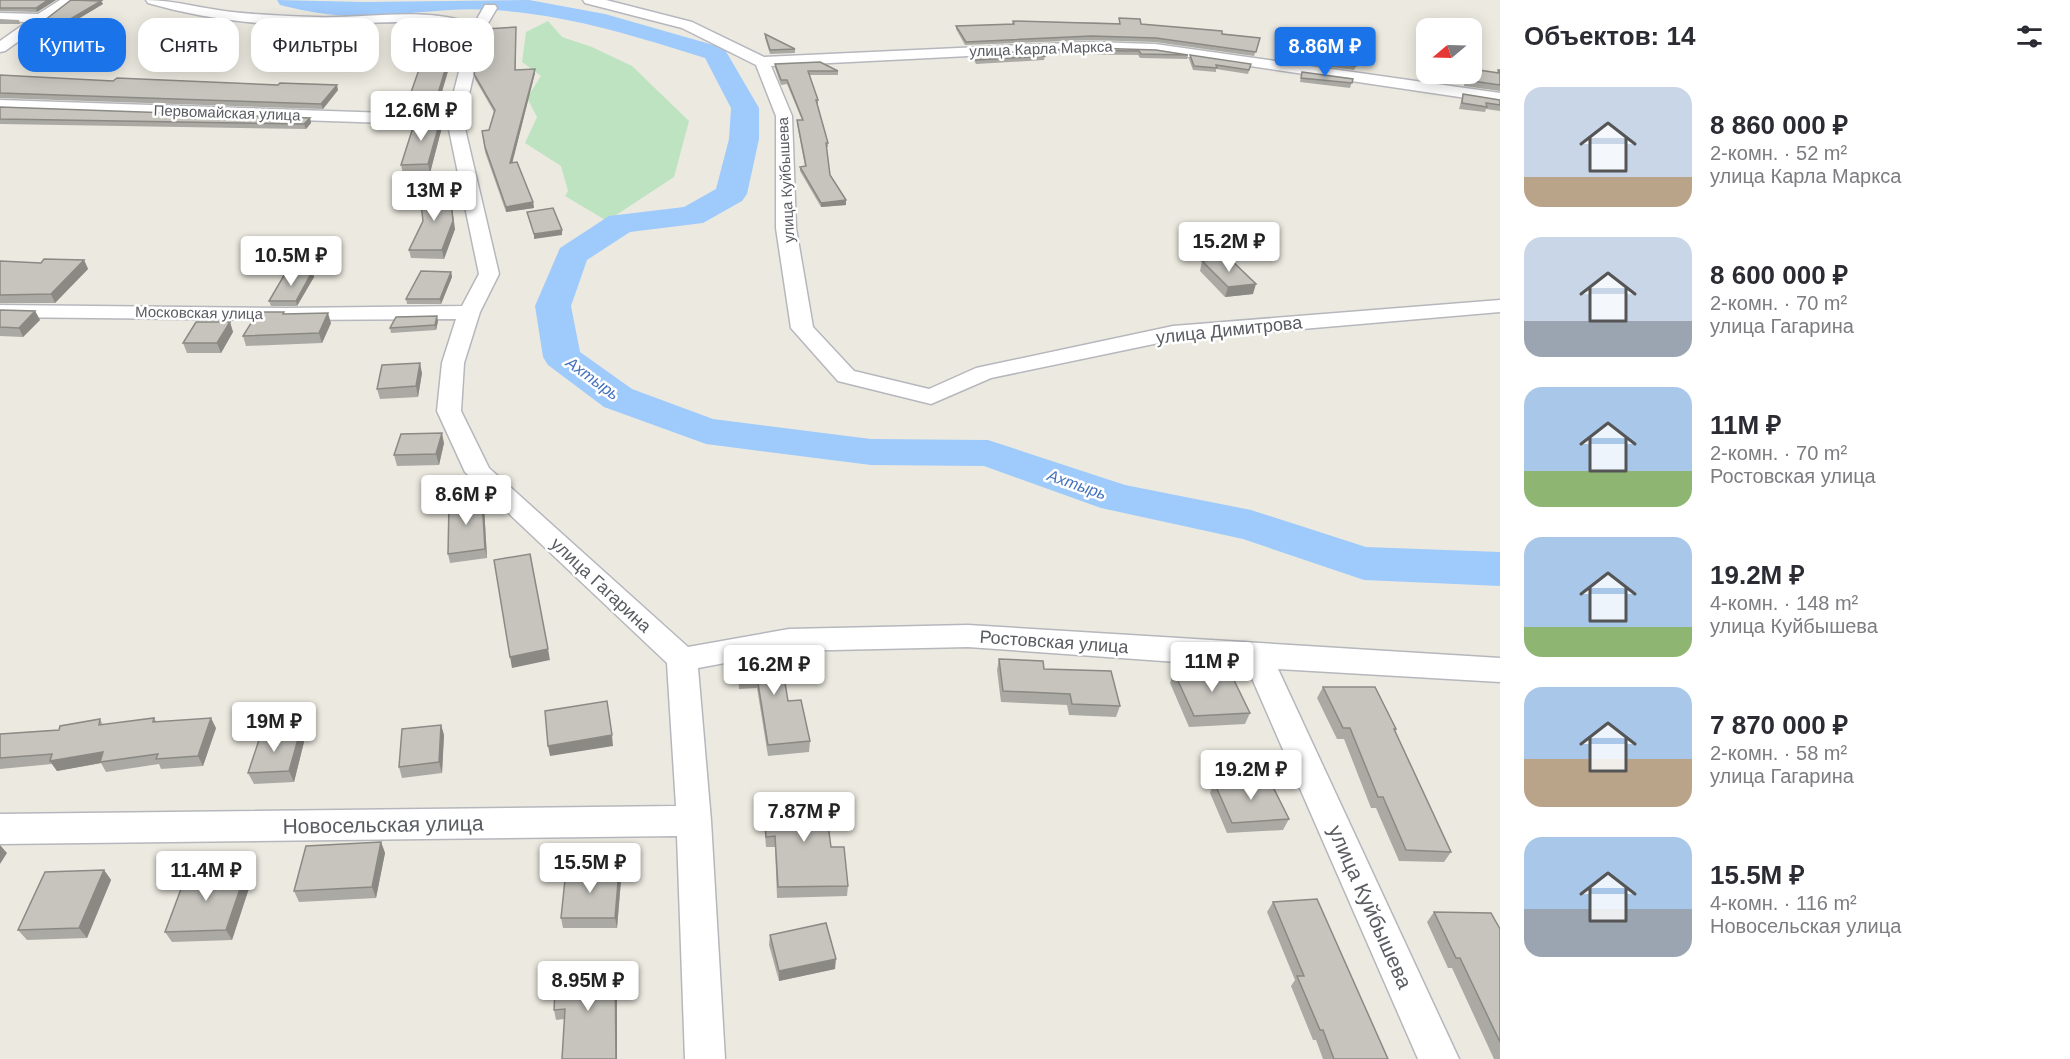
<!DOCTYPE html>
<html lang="ru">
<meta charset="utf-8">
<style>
:root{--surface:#fff;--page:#f2f2f3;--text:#2b2b33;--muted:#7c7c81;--accent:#1a73e8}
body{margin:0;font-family:Helvetica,sans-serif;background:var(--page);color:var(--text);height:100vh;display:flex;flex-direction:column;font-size:22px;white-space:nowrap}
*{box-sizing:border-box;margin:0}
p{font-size:20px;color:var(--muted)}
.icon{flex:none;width:33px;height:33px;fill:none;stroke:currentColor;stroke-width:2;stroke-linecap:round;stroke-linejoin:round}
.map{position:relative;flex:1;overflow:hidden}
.side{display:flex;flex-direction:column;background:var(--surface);width:570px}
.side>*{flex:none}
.top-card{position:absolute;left:18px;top:18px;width:570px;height:54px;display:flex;gap:12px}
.needle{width:39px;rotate:251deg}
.fabs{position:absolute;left:1416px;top:18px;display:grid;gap:12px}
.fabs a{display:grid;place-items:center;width:66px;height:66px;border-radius:12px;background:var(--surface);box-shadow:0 3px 15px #0003;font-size:30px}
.price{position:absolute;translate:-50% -51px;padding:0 14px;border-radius:6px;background:#fff;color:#222;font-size:20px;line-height:39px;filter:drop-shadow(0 2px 3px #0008)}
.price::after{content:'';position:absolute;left:50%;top:36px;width:18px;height:14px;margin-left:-9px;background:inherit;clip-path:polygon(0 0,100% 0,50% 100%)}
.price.current{background:var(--accent);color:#fff}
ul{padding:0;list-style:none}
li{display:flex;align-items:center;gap:18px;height:150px;padding:0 24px}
li span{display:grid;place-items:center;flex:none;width:168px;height:120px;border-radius:18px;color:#555}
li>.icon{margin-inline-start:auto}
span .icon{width:72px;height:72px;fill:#fffc;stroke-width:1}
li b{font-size:26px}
h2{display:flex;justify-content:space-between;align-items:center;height:72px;padding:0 24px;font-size:26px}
.pill{padding:0 21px;border-radius:18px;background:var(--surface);box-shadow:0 3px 15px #0003;font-size:21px;line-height:54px}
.pill.current{background:var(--accent);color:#fff}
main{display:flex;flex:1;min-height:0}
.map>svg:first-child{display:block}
</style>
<main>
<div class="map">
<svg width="1500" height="1059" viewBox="0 0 1500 1059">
<rect width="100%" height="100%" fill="#eceae0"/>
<path fill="#bde3c1" d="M548 21 562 37 592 47 632 66 689 121 674 177 607 221 565 196 568 191 561 166 525 143 537 117 527 98 541 76 522 62 526 32Z"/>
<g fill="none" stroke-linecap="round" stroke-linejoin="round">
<path fill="#9fcafc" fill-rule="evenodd" d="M277 0 364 2 529 0 605 14 724 48 759 108V139L747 194 742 201 703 223 630 232 587 260 571 306 580 352 632 389 713 419 871 439 988 440 1125 485 1251 510 1366 547 1500 552V586L1364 580 1243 539 1101 508 984 466 871 465 706 444 604 407 548 365 543 357 535 306 560 248 609 216 684 207 716 189 729 139 731 108 705 58C636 36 565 14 492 10 450 7 408 15 365 16 336 17 308 12 280 5Z"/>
<g stroke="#b6b7bd" stroke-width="3">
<g id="minor">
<path d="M60 0H76L5 51 0 52V41L27 22 0 21V13L38 14Z"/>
<path d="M146 0C175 0 203 9 232 12 259 15 287 16 315 17 368 19 422 6 474 24L485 5H495L497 8 484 30 463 120 499 274 480 312 464 363 461 411 489 468 688 647 789 629 968 625 1500 658V682L1278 669 1459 1059H1418L1247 667 968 647 789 651 698 668 711 821 725 1059H685L677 836 0 844V814L676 806 667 663 465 472 437 411 442 363 456 319 286 320 0 317V305L286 308 462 306 479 274 448 125 0 110V100L448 115 469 32C422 16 369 24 320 25 263 26 203 19 148 3Z"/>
<path d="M583 0H606L692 22 764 57 1090 42 1155 44 1500 93V103L1155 52 1090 50 771 66 792 116 796 228 813 327 854 371 929 389 976 368 1173 326 1500 300V312L1173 340 991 378 931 404 838 381 791 328 776 228V116L756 65 682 28 585 3Z"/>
</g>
</g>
<use href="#minor" fill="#fff" fill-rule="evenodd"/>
</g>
<g fill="#aaa9a3">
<path d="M0 0H56L37 12 0 11Z"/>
<path d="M71 0H103L101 1 103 4 63 28 42 27 41 23Z"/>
<path d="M1119 18 1141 24 1260 38 1254 56 1155 42 1090 40 965 45 956 29V26L1012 24 1013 21 1119 23Z"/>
<path d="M0 19 19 20 20 24H0Z"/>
<path d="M458 27 459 34 438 105H410L409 98Z"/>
<path d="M516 31V70L535 69V73L512 163 533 202 534 208 506 212 485 152 482 131 489 130 494 112 475 79 474 74Z"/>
<path d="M765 34 795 49V53L770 54 765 38Z"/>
<path d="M1305 46 1356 66 1354 70 1302 63Z"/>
<path d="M1047 50H1156L1188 55 1187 59 1140 58 1138 55 1046 54Z"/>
<path d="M973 54 1045 56 1044 60 976 64 973 58Z"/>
<path d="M1190 55 1251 64 1248 74 1216 69V72L1193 70 1189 59Z"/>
<path d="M775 64 838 71V75H809L818 100V104H817L828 143V147H826L830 175 846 205 821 207 800 171V167L805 166 797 124V120H802L787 84 781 85 775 68Z"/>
<path d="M1498 70H1500V91L1464 86 1466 74 1497 73Z"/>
<path d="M1302 72 1353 79 1350 88 1300 82Z"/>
<path d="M0 75 113 81 338 90 323 109 0 98Z"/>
<path d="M1463 94 1500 100V111L1486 109 1485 112 1459 109Z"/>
<path d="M0 107 310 118 311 123 306 129 0 124Z"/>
<path d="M442 127 430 173 403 174 401 165Z"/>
<path d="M455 229 444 259 411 258 409 250Z"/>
<path d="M84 260 88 269 55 303H0V261L41 263Z"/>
<path d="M1202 261 1253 294 1225 297 1200 271Z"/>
<path d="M312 272 314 277 297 306H271L269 301Z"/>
<path d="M451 272 452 277 441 304H407L406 299Z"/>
<path d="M0 310 35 311 40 320 23 337 0 336Z"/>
<path d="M438 321 436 330 391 333 390 328Z"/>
<path d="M230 322 233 332 221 353H187L183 343Z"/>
<path d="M331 323 322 343 246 346 243 336Z"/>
<path d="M422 373 418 397 380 399 377 389Z"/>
<path d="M444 443 439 465 397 466 394 455Z"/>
<path d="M482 498 484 507 487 558 450 563 448 554Z"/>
<path d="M737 652 788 701 810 741 809 752 768 756 757 688 739 689Z"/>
<path d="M999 659 1044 669 1120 706 1116 717 1069 715 1067 705 1001 702 997 670Z"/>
<path d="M1174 672 1250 713 1245 724 1189 727 1170 683Z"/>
<path d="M1323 687 1396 729 1395 732 1451 852 1444 862 1399 861 1376 808H1371L1344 739H1337L1317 698Z"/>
<path d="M154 718 156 721 216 728 203 766 161 769 159 764 106 772 101 763 57 771 52 764 0 769V734L59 730 100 719 103 725Z"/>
<path d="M441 725 444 735 442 773 402 778 399 767Z"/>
<path d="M300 732 304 742 294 782 254 784 248 773Z"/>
<path d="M1214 782 1289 819 1283 830 1227 833 1210 793Z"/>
<path d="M763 799 831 847 848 886 847 896 777 898 775 847H766L763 810Z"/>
<path d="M381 842 385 853 376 898 299 902 294 891Z"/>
<path d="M104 870 111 880 87 938 27 940 18 930Z"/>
<path d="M621 880 617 928H563L561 918Z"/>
<path d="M251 882 232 940 172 942 165 932Z"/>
<path d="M1273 902 1388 1059H1323L1316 1040H1313L1291 986 1295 980 1267 912Z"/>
<path d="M1434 912 1500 929V1059H1494L1452 968H1448L1427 922Z"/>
<path d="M770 935 835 969 779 981 769 945Z"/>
<path d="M617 977 564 1019 556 1020 554 1010Z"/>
</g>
<g fill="#8b8984">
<path d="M48 0H56L37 12 36 8Z"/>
<path d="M95 0H103L101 1 103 4 63 28 62 24Z"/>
<path d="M458 27 459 34 438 105 437 97Z"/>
<path d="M535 69V73L511 168 510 163Z"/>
<path d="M337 85 338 90 323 109 321 104Z"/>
<path d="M310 118 311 123 306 129 304 124Z"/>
<path d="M441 118 442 127 430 173 428 164Z"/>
<path d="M451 200 455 229 444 259 442 250Z"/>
<path d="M846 200V205L821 207V203Z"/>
<path d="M533 202 534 208 506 212V207Z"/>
<path d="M562 230V235L534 239V234Z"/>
<path d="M84 260 88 269 55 303 51 294Z"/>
<path d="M312 272 314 277 297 306 296 301Z"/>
<path d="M451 272 452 277 441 304 440 299Z"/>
<path d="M1256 284 1253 294 1225 297 1228 287Z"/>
<path d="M35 311 40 320 23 337 19 328Z"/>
<path d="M328 313 331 323 322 343 319 333Z"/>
<path d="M437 316 438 321 436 330 435 325Z"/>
<path d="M230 322 233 332 221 353 217 343Z"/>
<path d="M420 363 422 373 418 397 416 386Z"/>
<path d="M442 433 444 443 439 465 436 454Z"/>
<path d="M482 498 484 507 487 558 485 549Z"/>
<path d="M548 649 550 660 512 668 510 657Z"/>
<path d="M211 718 216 728 203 766 198 756Z"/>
<path d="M441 725 444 735 442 773 439 762Z"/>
<path d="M300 732 304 742 294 782 289 771Z"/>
<path d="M612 735 613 746 550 756 548 746Z"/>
<path d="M103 752 100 762 101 763 57 771 50 761Z"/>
<path d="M381 842 385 853 376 898 372 887Z"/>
<path d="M0 845 7 853 0 864Z"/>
<path d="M104 870 111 880 87 938 79 928Z"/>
<path d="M619 870 621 880 617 928 615 918Z"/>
<path d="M246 871 251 882 232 940 226 930Z"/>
<path d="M836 959 835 969 779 981V971Z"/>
<path d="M615 967 617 977V1059H616Z"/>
</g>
<g fill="#c6c4bd" stroke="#8b8984" stroke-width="1.5">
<path d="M0 0H48L36 8H0Z"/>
<path d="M71 0 101 1 62 24 41 23Z"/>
<path d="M1119 18 1140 19 1141 24 1222 31V34L1260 38 1256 52 1156 38 1091 36 966 42 956 26 1014 24 1013 21 1120 24Z"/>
<path d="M434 27H458L437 97 409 98Z"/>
<path d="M516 27 515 70 535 69 510 163 517 162 533 202 506 207 485 147 482 131 489 130 495 110 474 74 485 29Z"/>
<path d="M765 34 795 49 770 50Z"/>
<path d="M1305 46 1359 52 1356 66 1303 59Z"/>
<path d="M1091 48 1156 50 1188 55 1141 54 1139 51 1047 50Z"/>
<path d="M1040 51 1045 56 976 60 973 54Z"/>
<path d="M1190 55 1251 64 1249 70 1216 65 1217 68 1194 66Z"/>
<path d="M820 62 838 71H808L818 100H816L828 143H826L830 175 846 200 821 203 800 167 806 166 797 120H803L787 80H781L775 64Z"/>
<path d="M1472 69 1499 73 1498 70H1500V85L1466 80 1467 74H1472Z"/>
<path d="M1302 72 1353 79 1352 83 1301 78Z"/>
<path d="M0 75 113 81 117 78 278 85 280 83 337 85 321 104 0 93Z"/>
<path d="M1463 94 1500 100V105L1486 103 1487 107 1462 103Z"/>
<path d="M0 107 310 118 304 124 0 119Z"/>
<path d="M416 118H441L428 164 401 165Z"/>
<path d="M450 192 453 221 442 250H409L423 221 420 195Z"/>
<path d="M553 208 562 230 534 234 527 212Z"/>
<path d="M1229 258 1256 284 1228 287 1202 261Z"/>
<path d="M44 259 84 260 51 294 0 295V261L41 263Z"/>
<path d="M421 271 451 272 440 299H406Z"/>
<path d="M286 272H312L296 301H269Z"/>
<path d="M0 310 35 311 19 328 0 327Z"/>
<path d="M258 312H284L283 314 328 313 319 333 243 336Z"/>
<path d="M437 316 435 325 390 328 396 317Z"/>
<path d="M196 322H230L217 343H183Z"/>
<path d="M420 363 416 386 377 389 382 365Z"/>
<path d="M442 433 436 454 394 455 401 434Z"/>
<path d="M482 498 485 549 448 554 449 502Z"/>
<path d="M530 554 548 649 510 657 494 560Z"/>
<path d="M779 646 788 701 801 700 810 741 768 745 757 677 739 679 737 652Z"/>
<path d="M999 659 1043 661 1044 669 1111 671 1120 706 1072 704 1070 694 1003 691Z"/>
<path d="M1229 670 1250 713 1194 716 1174 672Z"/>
<path d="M1323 687H1375L1396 729H1394L1451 852 1406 850 1383 797H1378L1350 728H1343Z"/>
<path d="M607 701 612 735 548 746 545 711Z"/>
<path d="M154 718 153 722 211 718 198 756 156 759 158 754 100 762 103 752 50 761 52 754 0 758V734L59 730 60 726 100 719 99 725Z"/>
<path d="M441 725 439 762 399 767 402 729Z"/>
<path d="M300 732 289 771 248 773 261 734Z"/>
<path d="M1269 779 1289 819 1232 823 1214 782Z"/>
<path d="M824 795 831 847H844L848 886 778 887 775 836 766 837 763 799Z"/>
<path d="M381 842 372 887 294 891 306 846Z"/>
<path d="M104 870 79 928 18 930 45 872Z"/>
<path d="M566 870H619L615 918H561Z"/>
<path d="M246 871 226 930 165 932 187 873Z"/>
<path d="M1317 899 1388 1059H1334L1323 1030H1320L1297 976H1304L1273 902Z"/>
<path d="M1434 912 1491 913 1500 929V1042L1460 958H1456Z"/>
<path d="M826 923 836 959 779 971 770 935Z"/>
<path d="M615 967 616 1059H562L565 1009 554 1010 556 970Z"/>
</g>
<g text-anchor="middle" stroke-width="5" stroke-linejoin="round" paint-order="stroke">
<g font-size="15" fill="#595c61" stroke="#fff">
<text transform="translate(1041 49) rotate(-2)" y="5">улица Карла Маркса</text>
<text transform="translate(227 113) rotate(2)" y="5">Первомайская улица</text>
<text transform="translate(786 180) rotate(-93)" y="5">улица Куйбышева</text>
<text transform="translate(199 313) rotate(1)" y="5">Московская улица</text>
</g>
<g font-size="16" font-style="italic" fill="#4472be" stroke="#fff">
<text transform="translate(593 378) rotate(36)" y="6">Ахтырь</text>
<text transform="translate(1077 484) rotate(19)" y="6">Ахтырь</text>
</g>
<g font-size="18" fill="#595c61" stroke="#fff">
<text transform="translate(1229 330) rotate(-6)" y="6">улица Димитрова</text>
<text transform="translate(601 585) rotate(43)" y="6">улица Гагарина</text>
<text transform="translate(1054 642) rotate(4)" y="6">Ростовская улица</text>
</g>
<g font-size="21" fill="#595c61" stroke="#fff">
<text transform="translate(383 825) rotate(-1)" y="7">Новосельская улица</text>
<text transform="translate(1370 907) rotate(66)" y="7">улица Куйбышева</text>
</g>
</g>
</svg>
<div class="fabs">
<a><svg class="needle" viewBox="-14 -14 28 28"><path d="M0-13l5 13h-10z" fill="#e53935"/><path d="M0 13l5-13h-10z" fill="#7c7c81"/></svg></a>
</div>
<b class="price current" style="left:1325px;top:78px">8.86M ₽</b>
<b class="price" style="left:421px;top:142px">12.6M ₽</b>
<b class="price" style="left:434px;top:222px">13M ₽</b>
<b class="price" style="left:1229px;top:273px">15.2M ₽</b>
<b class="price" style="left:291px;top:287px">10.5M ₽</b>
<b class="price" style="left:466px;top:526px">8.6M ₽</b>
<b class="price" style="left:1212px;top:693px">11M ₽</b>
<b class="price" style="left:774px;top:696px">16.2M ₽</b>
<b class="price" style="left:274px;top:753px">19M ₽</b>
<b class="price" style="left:1251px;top:801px">19.2M ₽</b>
<b class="price" style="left:804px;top:843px">7.87M ₽</b>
<b class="price" style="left:590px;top:894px">15.5M ₽</b>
<b class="price" style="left:206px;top:902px">11.4M ₽</b>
<b class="price" style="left:588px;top:1012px">8.95M ₽</b>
<div class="top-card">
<a class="pill current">Купить</a>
<a class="pill">Снять</a>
<a class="pill">Фильтры</a>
<a class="pill">Новое</a>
</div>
</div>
<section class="side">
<h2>Объектов: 14<svg class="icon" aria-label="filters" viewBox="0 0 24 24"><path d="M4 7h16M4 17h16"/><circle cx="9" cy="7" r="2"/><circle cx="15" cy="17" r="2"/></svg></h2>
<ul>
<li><span style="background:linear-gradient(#c9d6e8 75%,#b9a48a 0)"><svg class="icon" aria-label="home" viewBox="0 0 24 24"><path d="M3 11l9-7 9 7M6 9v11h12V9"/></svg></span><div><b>8 860 000 ₽</b><p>2-комн. · 52 m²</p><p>улица Карла Маркса</p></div></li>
<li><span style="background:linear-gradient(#c9d6e8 70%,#9aa5b1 0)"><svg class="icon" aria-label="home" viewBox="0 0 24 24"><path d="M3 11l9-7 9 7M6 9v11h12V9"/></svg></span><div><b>8 600 000 ₽</b><p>2-комн. · 70 m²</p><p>улица Гагарина</p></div></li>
<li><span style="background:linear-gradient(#a9c7e8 70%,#8fb573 0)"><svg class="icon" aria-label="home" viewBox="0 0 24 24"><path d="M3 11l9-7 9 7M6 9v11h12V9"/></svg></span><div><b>11M ₽</b><p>2-комн. · 70 m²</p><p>Ростовская улица</p></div></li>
<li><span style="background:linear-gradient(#a9c7e8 75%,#8fb573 0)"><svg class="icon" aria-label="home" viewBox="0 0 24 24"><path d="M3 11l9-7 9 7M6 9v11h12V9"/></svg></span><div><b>19.2M ₽</b><p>4-комн. · 148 m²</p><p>улица Куйбышева</p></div></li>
<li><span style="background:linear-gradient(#a9c7e8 60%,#b9a48a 0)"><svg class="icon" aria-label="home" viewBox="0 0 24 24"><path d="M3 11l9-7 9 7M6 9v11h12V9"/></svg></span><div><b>7 870 000 ₽</b><p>2-комн. · 58 m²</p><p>улица Гагарина</p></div></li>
<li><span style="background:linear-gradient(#a9c7e8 60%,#9aa5b1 0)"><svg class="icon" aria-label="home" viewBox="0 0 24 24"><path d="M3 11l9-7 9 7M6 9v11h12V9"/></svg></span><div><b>15.5M ₽</b><p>4-комн. · 116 m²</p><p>Новосельская улица</p></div></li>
</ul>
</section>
</main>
